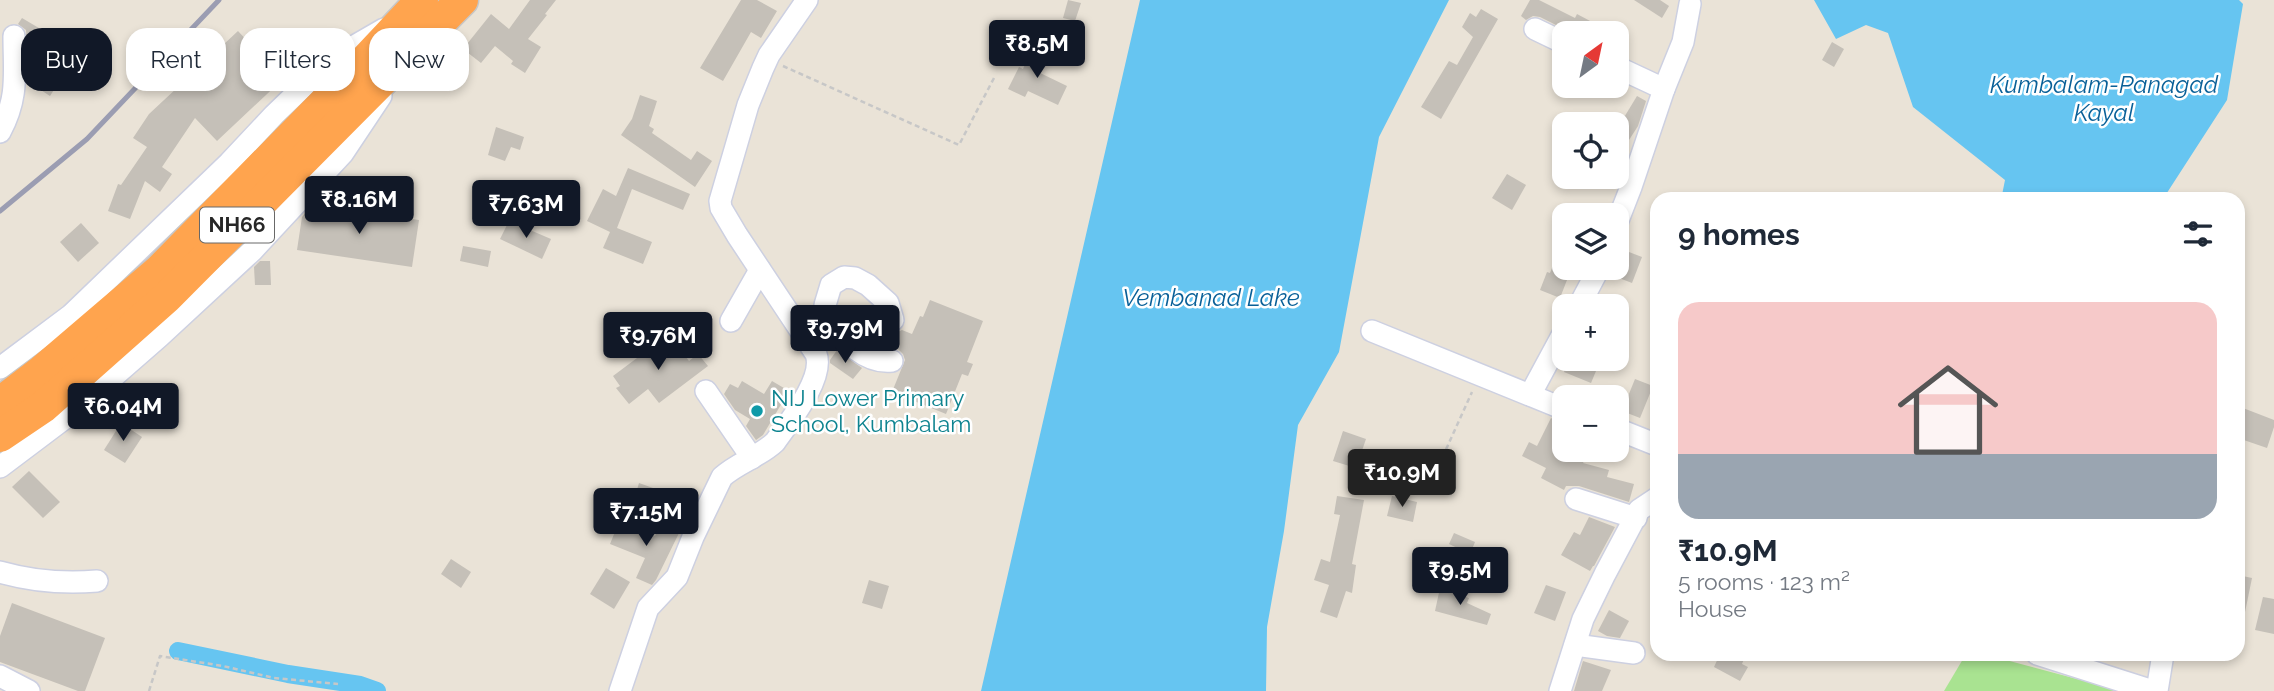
<!DOCTYPE html>
<meta charset="utf-8">
<style>
:root{--surface:#fff;--page:#f2f2f3;--text:#1f2937;--muted:#747a83;--line:#e0e1e3;--accent:#111827}
body{margin:0;font-family:Raleway,sans-serif;background:var(--page);color:var(--text);height:100vh;display:flex;flex-direction:column;font-size:26px;white-space:nowrap}
*{box-sizing:border-box;margin:0}
p{font-size:23px;color:var(--muted)}
.icon{flex:none;width:38px;height:38px;fill:none;stroke:currentColor;stroke-width:2;stroke-linecap:round;stroke-linejoin:round}
.map{position:relative;flex:1;overflow:hidden}
.details{position:absolute;left:1650px;top:192px;width:595px;height:469px;display:flex;flex-direction:column;background:var(--surface);border-radius:21px;box-shadow:0 4px 10px #0003}
.details>*{flex:none}
.hud{position:absolute;left:21px;top:28px;width:665px;height:63px;display:flex;gap:14px}
.needle{width:46px;rotate:33deg}
.tools{position:absolute;left:1552px;top:21px;display:grid;gap:14px}
.tools a{display:grid;place-items:center;width:77px;height:77px;border-radius:14px;background:var(--surface);box-shadow:0 4px 10px #0003;font-size:35px}
.price{position:absolute;translate:-50% -60px;padding:0 16px;border-radius:7px;background:var(--accent);color:#fff;font-size:23px;line-height:46px;filter:drop-shadow(0 2px 4px #0008)}
.price::after{content:'';position:absolute;left:50%;top:42px;width:21px;height:16px;margin-left:-10px;background:inherit;clip-path:polygon(0 0,100% 0,50% 100%)}
.price.active{background:#222;color:#fff}
ul{padding:0;list-style:none}
li{display:grid;align-content:center;gap:14px;height:371px;padding:0 28px}
li+li{border-top:2px solid var(--line)}
li span{display:grid;place-items:center;height:217px;border-radius:21px;color:#555}
li>.icon{margin-inline-start:auto}
span .icon{width:126px;height:126px;fill:#fffc;stroke-width:1}
li b{font-size:30px}
h2{display:flex;justify-content:space-between;align-items:center;height:84px;padding:0 28px;font-size:30px}
.chip{padding:0 24px;border-radius:21px;background:var(--surface);box-shadow:0 4px 10px #0003;font-size:24px;line-height:63px}
.chip.active{background:var(--accent);color:#fff}
.map>svg:first-child{display:block}
</style>
<div class="map">
<svg width="2274" height="691" viewBox="0 0 2274 691">
<rect width="100%" height="100%" fill="#eae3d7"/>
<path fill="#a9e391" d="M1966 654 1987 655 2122 691H1944Z"/>
<g fill="#66c5f1">
<path d="M1140 0H1449L1379 137 1339 352 1298 425 1284 531 1267 627 1266 691H981Z"/>
<path d="M1814 0H2239L2243 4 2227 100 2163 199 2001 200 2005 180 1913 107 1888 33 1866 25 1836 39Z"/>
</g>
<g fill="none" stroke-linecap="round" stroke-linejoin="round">
<path stroke="#66c5f1" stroke-width="18" d="M178 651 288 674 360 685 377 691"/>
</g>
<g fill="#c5c0b8">
<path d="M530 0H556L545 14 547 15 528 39 541 47 525 73 511 64 513 61 495 46 481 63 463 49 491 14 509 29Z"/>
<path d="M741 0H757L777 11 761 38 751 32 723 81 700 68Z"/>
<path d="M1068 0 1081 3 1075 21 1063 18Z"/>
<path d="M1530 0H1539L1575 18 1577 14 1592 22 1586 33H1572L1540 17 1533 16 1526 20 1521 16Z"/>
<path d="M1634 0H1660L1669 6 1662 18Z"/>
<path d="M1481 9 1498 19 1441 119 1421 107 1449 61 1457 65 1473 37 1462 27 1470 13 1476 17Z"/>
<path d="M22 18 54 37 44 54 27 44 26 30 18 24Z"/>
<path d="M238 31 283 79 217 141 195 118 162 167 172 174 160 192 145 181 130 219 108 211 118 184 121 185 147 147 133 138 149 114Z"/>
<path d="M1832 42 1844 49 1834 67 1822 60Z"/>
<path d="M1033 45 1045 51 1036 71 1067 86 1058 105 1028 91 1025 97 1008 89 1019 67 1023 69Z"/>
<path d="M39 59 64 74 50 96 27 81Z"/>
<path d="M640 95 657 101 649 126 654 129 652 133 691 160 697 151 712 161 695 187 621 135 632 119Z"/>
<path d="M1637 96 1646 101 1638 126 1629 140 1617 132V129Z"/>
<path d="M496 127 524 137 520 150 511 147 505 161 488 155Z"/>
<path d="M628 168 690 194 683 210 632 189 617 228 652 242 643 264 603 248 610 232 587 221 603 189 616 196Z"/>
<path d="M1507 174 1526 185 1512 210 1492 198Z"/>
<path d="M313 205 419 220 412 267 297 250 302 217Z"/>
<path d="M509 221 551 239 542 259 500 239Z"/>
<path d="M81 223 99 243 78 262 60 242Z"/>
<path d="M1564 238 1563 279 1567 280 1560 298 1540 290 1547 272 1550 273Z"/>
<path d="M463 246 491 251 488 267 460 261Z"/>
<path d="M1629 252 1642 257 1632 283 1619 278Z"/>
<path d="M260 261H270L271 285H255L254 267Z"/>
<path d="M930 300 983 321 967 362 973 364 968 376 962 374 946 414 892 392 905 360 903 354 898 349 881 347 887 332 896 333 902 330 912 334 920 316 923 317Z"/>
<path d="M669 334 689 361 698 354 708 366 659 403 648 389 629 404 616 388 620 386 613 376Z"/>
<path d="M837 350 862 368 853 379 830 363V360Z"/>
<path d="M1569 359H1601L1591 383 1564 372Z"/>
<path d="M1635 379 1653 386 1640 418 1622 411Z"/>
<path d="M742 381 764 394 772 381 789 391 763 435 756 440 746 426 750 419 735 410 724 394 730 384 738 388Z"/>
<path d="M2243 408 2274 420V427L2267 448 2238 438V422Z"/>
<path d="M1551 418 1564 426V450H1590L1583 463 1609 470 1607 477 1634 484 1629 502 1579 486H1566L1564 490 1541 478 1546 468 1522 456 1529 442 1537 446Z"/>
<path d="M121 423 142 437 125 463 104 450Z"/>
<path d="M1343 431 1366 439 1356 468 1333 461Z"/>
<path d="M29 471 60 502 43 518 12 487Z"/>
<path d="M639 483 653 488 648 504 634 500Z"/>
<path d="M1337 496 1364 500 1352 564 1356 565 1352 593 1346 591 1337 618 1320 612 1329 585 1314 580 1321 559 1330 562 1340 515 1334 514Z"/>
<path d="M1392 496 1417 502 1413 522 1387 516Z"/>
<path d="M1589 517 1615 527 1594 566H1593L1590 571 1561 555 1574 532 1580 535Z"/>
<path d="M619 522 655 536 661 524 679 533 656 580 652 585 636 578 645 558 610 544Z"/>
<path d="M1454 533 1475 542 1470 554 1449 544Z"/>
<path d="M451 559 471 572 461 588 441 574Z"/>
<path d="M606 568 630 582 614 609 590 594Z"/>
<path d="M2238 575 2252 578 2244 617 2238 616Z"/>
<path d="M869 580 889 586 882 609 862 603Z"/>
<path d="M1546 585 1566 592 1555 621 1534 613Z"/>
<path d="M1440 588 1458 592 1457 594 1469 598 1467 603 1491 614 1487 625 1435 611Z"/>
<path d="M2263 597 2274 599V634L2255 630Z"/>
<path d="M12 603 105 638 85 691H78L0 662V636Z"/>
<path d="M1609 610 1629 621 1620 638 1607 636 1598 631Z"/>
<path d="M1720 654H1736L1744 659 1742 664 1748 667 1740 681 1714 667Z"/>
<path d="M1583 661 1611 670 1602 691H1574Z"/>
</g>
<g fill="none" stroke-linecap="round" stroke-linejoin="round">
<g stroke="#cdd0e1" stroke-width="24">
<g id="minor">
<path d="M1535 29 1564 43"/>
<path d="M1617 67 1664 89"/>
<path d="M0 132C19 97 14 73 14 36"/>
<path d="M1617 223 1631 187 1664 89 1683 42 1690 4"/>
<path d="M1579 306 1599 268"/>
<path d="M830 320C843 341 866 364 892 361"/>
<path d="M731 321 760 270"/>
<path d="M1372 331 1564 409"/>
<path d="M808 342 830 320 825 305 831 285 844 277 855 278 868 285 888 303 893 320"/>
<path d="M0 368 71 315 229 163 274 115 332 59 384 29"/>
<path d="M706 391 752 458"/>
<path d="M1530 395 1564 332"/>
<path d="M1617 429 1657 445"/>
<path d="M0 467 73 412 160 336 252 251 343 153 381 96"/>
<path d="M1576 499 1636 518"/>
<path d="M0 572C32 581 64 584 97 581"/>
<path d="M1575 645 1634 653"/>
<path d="M2037 654 2153 691"/>
<path d="M0 676 29 691"/>
<path d="M620 691 648 608 677 577 693 537 722 477C737 463 759 457 775 442 789 422 825 378 816 354L737 235 721 208 720 201 748 105 763 68 769 55 807 0"/>
<path d="M1560 691 1583 619 1605 574 1639 510 1657 498"/>
<path d="M2157 691 2163 654"/>
</g>
</g>
<g stroke="#c7c7c7" stroke-width="35">
<g id="highway">
<path d="M0 403 42 371 159 271 343 84 422 0"/>
<path d="M0 436 43 407 167 297 462 0"/>
</g>
</g>
<g stroke="#c7c7c7" stroke-width="2.5" stroke-dasharray="5 3.5" stroke-linecap="butt">
<path d="M783 66 959 145 994 78"/>
<path d="M1394 484 1399 464 1406 455 1443 456 1472 392"/>
<path d="M149 691 160 656 223 666 274 678 338 684"/>
</g>
<use href="#minor" stroke="#fff" stroke-width="21"/>
<use href="#highway" stroke="#ffa44e" stroke-width="32"/>
<path stroke="#9b9db2" stroke-width="5" d="M0 211 87 139 219 0"/>
</g>
<circle fill="#0f9aa8" stroke="#fff" stroke-width="2.5" cx="757" cy="411" r="7"/>
<g text-anchor="middle" stroke-width="5" stroke-linejoin="round" paint-order="stroke">
<rect fill="#fff" stroke="#686868" stroke-width="2" x="200" y="207.5" width="74" height="35" rx="5"/>
<g font-size="21" font-weight="bold" fill="#272727">
<text x="237" y="232">NH66</text>
</g>
<g font-size="23" fill="#0d838f" stroke="#fff" text-anchor="start">
<text x="771" y="406">NIJ Lower Primary<tspan x="771" dy="26">School, Kumbalam</tspan></text>
</g>
<g font-size="24" font-style="italic" fill="#096098" stroke="#fff">
<text x="2104" y="93">Kumbalam-Panagad<tspan x="2104" dy="28">Kayal</tspan></text>
<text x="1211" y="306">Vembanad Lake</text>
</g>
</g>
</svg>
<div class="tools">
<a><svg class="needle" viewBox="-14 -14 28 28"><path d="M0-13l5 13h-10z" fill="#e53935"/><path d="M0 13l5-13h-10z" fill="#747a83"/></svg></a>
<a><svg class="icon" aria-label="locate" viewBox="0 0 24 24"><circle cx="12" cy="12" r="6"/><path d="M12 2v4M12 18v4M2 12h4M18 12h4"/></svg></a>
<a><svg class="icon" aria-label="layers" viewBox="0 0 24 24"><path d="M12 4l9 5-9 5-9-5zM3 14l9 5 9-5"/></svg></a>
<a>+</a>
<a>−</a>
</div>
<b class="price" style="left:1037px;top:80px">₹8.5M</b>
<b class="price" style="left:359px;top:236px">₹8.16M</b>
<b class="price" style="left:526px;top:240px">₹7.63M</b>
<b class="price" style="left:845px;top:365px">₹9.79M</b>
<b class="price" style="left:658px;top:372px">₹9.76M</b>
<b class="price" style="left:123px;top:443px">₹6.04M</b>
<b class="price active" style="left:1402px;top:509px">₹10.9M</b>
<b class="price" style="left:646px;top:548px">₹7.15M</b>
<b class="price" style="left:1460px;top:607px">₹9.5M</b>
<div class="hud">
<a class="chip active">Buy</a>
<a class="chip">Rent</a>
<a class="chip">Filters</a>
<a class="chip">New</a>
</div>
<section class="details">
<h2>9 homes<svg class="icon" aria-label="filters" viewBox="0 0 24 24"><path d="M4 7h16M4 17h16"/><circle cx="9" cy="7" r="2"/><circle cx="15" cy="17" r="2"/></svg></h2>
<ul>
<li><span style="background:linear-gradient(#f6c9c9 70%,#9aa5b1 0)"><svg class="icon" aria-label="home" viewBox="0 0 24 24"><path d="M3 11l9-7 9 7M6 9v11h12V9"/></svg></span><div><b>₹10.9M</b><p>5 rooms · 123 m²</p><p>House</p></div></li>
</ul>
</section>
</div>
